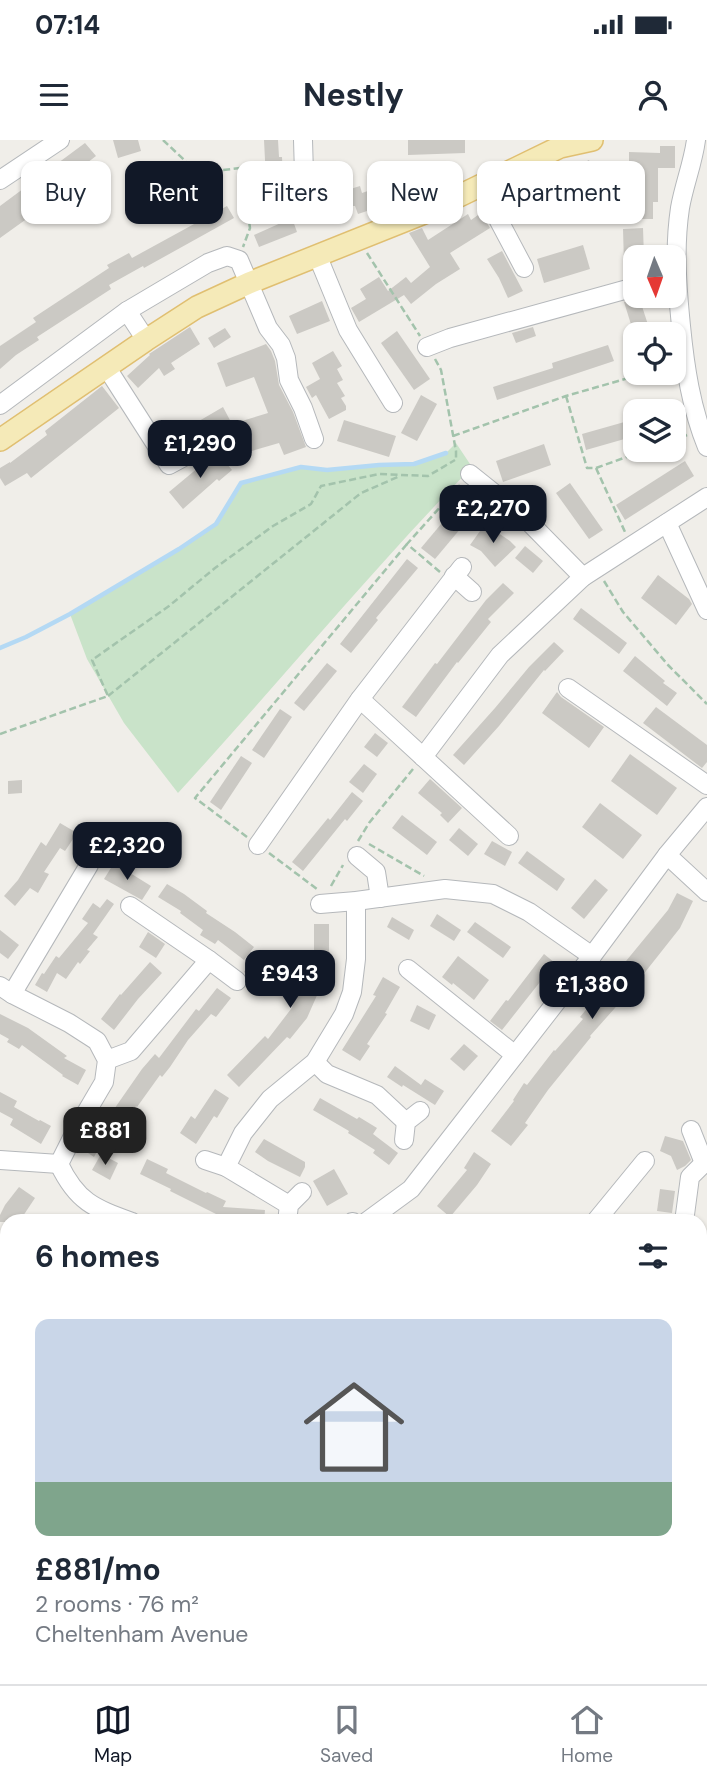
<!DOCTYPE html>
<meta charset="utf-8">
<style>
:root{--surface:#fff;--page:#f2f2f3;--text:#1f2937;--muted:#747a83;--line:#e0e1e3;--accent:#111827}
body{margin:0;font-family:"DM Sans",sans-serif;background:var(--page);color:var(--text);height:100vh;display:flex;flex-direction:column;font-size:26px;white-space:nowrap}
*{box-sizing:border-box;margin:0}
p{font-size:23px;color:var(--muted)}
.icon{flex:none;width:38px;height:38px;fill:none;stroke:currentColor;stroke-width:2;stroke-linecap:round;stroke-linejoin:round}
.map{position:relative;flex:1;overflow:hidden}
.panel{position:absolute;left:0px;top:1074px;width:707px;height:471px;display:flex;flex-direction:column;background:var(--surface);border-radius:21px 21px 0 0;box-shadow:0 2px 5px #0004}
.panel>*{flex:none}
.guide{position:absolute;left:21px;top:21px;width:665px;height:63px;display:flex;gap:14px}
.needle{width:46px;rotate:178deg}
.fabs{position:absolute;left:623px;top:105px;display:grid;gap:14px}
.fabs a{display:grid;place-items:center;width:63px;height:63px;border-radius:14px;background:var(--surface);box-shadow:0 2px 5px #0004;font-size:35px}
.price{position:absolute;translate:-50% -60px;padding:0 16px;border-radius:14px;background:var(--accent);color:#fff;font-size:23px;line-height:46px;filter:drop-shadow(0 2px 4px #0008)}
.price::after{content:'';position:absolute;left:50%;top:42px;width:21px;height:16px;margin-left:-10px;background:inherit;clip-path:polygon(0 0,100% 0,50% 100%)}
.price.on{background:#222;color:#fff}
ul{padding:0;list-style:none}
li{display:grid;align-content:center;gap:14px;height:371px;padding:0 35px}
li span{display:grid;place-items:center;height:217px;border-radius:14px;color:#555}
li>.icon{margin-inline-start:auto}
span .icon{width:126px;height:126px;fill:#fffc;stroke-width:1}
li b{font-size:30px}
h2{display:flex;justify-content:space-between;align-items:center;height:84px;padding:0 35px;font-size:30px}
.tag{padding:0 24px;border-radius:14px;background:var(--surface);box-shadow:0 2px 5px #0004;font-size:24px;line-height:63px}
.tag.on{background:var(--accent);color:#fff}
.status{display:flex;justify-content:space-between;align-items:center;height:49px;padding:0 35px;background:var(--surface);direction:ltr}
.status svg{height:19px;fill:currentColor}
header{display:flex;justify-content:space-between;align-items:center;height:91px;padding:0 35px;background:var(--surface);font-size:32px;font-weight:700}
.tab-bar{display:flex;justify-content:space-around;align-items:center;height:98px;border-top:2px solid var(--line);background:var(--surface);font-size:19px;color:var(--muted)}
.tab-bar a{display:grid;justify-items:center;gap:4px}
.tab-bar .on{color:var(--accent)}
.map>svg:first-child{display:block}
</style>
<div class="status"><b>07:14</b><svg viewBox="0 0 49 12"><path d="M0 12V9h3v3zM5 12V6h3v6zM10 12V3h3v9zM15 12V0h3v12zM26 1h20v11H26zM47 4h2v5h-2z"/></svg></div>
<header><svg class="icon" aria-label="menu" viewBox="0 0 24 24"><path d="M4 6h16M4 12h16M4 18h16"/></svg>Nestly<svg class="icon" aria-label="person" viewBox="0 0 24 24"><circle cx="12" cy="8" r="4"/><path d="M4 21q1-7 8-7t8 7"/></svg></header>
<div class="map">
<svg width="707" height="1544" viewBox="0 0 707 1544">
<rect width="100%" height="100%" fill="#f0eee9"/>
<g fill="#c9e3c9">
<path d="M456 303 472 327C370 432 277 545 178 653L124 583 87 519 70 474 179 409 216 384 241 343 301 327 327 330 379 325 414 324 446 313Z"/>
<path d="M0 1189H7V1329L3 1330 0 1275Z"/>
<path d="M707 1425V1544H653L655 1538H700V1440Z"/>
</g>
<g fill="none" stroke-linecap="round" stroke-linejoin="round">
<path stroke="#b4d9f4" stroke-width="4.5" d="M0 508 26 497 70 474 179 409 216 384 241 343 301 327 327 330 379 325 414 324 446 313"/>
</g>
<g fill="#cbc9c4">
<path d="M113 0H138L141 11 118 18Z"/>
<path d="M264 0H278L279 17H282L283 39 266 40Z"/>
<path d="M408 0H465V13L408 15Z"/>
<path d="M85 3 96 16 48 53 53 60 0 98V66Z"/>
<path d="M660 6H675V28H658V62H653V79H634L633 62H630V41H609L605 48 580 35 588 20 618 36V25H629V12L660 13Z"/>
<path d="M333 35 344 36V51L360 46 362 53 388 44 387 41 412 36 416 53 387 59 388 64 358 74 355 66H333Z"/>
<path d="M521 60 530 67 518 83 510 76Z"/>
<path d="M227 66 234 78 144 128 143 126 109 145 111 149 37 197 39 200 16 215 0 229V206L36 182 33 178 109 128 107 125 129 113 132 118Z"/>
<path d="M481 73 490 88 450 113 460 129 436 144 411 164 404 155 359 182 351 168 366 159 360 149 379 137 388 151 406 137 411 143 430 127 409 93 422 88 428 100 468 74 471 80Z"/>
<path d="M292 78 297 92 259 107 254 95Z"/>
<path d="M643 88 644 117H635V124H624L623 89Z"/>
<path d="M583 105 590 129 544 143 537 119Z"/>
<path d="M502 111 523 151 508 158 499 138 487 119Z"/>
<path d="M639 157 651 194H634L624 162Z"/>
<path d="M322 161 330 181 297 194 289 176Z"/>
<path d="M190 187 200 204 171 223 175 229 164 236 159 228 138 248 127 236 150 215 149 214Z"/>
<path d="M533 187 536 196 516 203 512 193Z"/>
<path d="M225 188 231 197 214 208 208 198Z"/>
<path d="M397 191 430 239 414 250 381 203Z"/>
<path d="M266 204 271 211 275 221 279 245 293 272 306 307 284 315 279 303 238 315 230 286 214 294 206 293 199 281 223 267 232 284 268 273 254 237 226 247 217 223Z"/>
<path d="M608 205 614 221 497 260 493 247 553 228 552 223Z"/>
<path d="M333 211 342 226 337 229 343 240 337 243 345 256 341 258 346 266V270L329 279 316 255 312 258 306 247 320 239 312 223Z"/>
<path d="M102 246 119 268 31 338 27 333 5 346 0 338V328L10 322V323L47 295 45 291Z"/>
<path d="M421 255 437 264 417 301 401 293Z"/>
<path d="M635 279V296L586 310 582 294Z"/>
<path d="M344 280 396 296 389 317 337 301Z"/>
<path d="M174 283 184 300 171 307 161 290Z"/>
<path d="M544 304 551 325 503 342 496 321Z"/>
<path d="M217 312 232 330 219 341 217 339 183 369 169 352Z"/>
<path d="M685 321 694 336 625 380 616 365Z"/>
<path d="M570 343 603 390 589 399 556 353Z"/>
<path d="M447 377 461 388 435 419 421 408Z"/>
<path d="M485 384 510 401 516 407 495 427 481 411 470 405Z"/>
<path d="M525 406 543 421 533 433 515 418Z"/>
<path d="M407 419 418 428 376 478 378 480 351 513 340 504Z"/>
<path d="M658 435 689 459 692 464 676 485 641 458Z"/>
<path d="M503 443 514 453 488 479 491 482 458 523 457 522 416 577 402 567 435 523 437 524 486 460Z"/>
<path d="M581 468 627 503 619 514 573 479Z"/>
<path d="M554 502 564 511 545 531 544 530 499 586 464 625 453 615 495 568 529 527Z"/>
<path d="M635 516 665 541 663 543 677 553 667 566 623 531Z"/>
<path d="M327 523 337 531 304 571 294 563Z"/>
<path d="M557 552 561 557 604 587 589 608 542 573Z"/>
<path d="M656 567 707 605V622L702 628 643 583Z"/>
<path d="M280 569 292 577 264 618 252 610Z"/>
<path d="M375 593 388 603 377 617 364 607Z"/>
<path d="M630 614 677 648 657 675 611 641Z"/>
<path d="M241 616 252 623 221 670 210 662Z"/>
<path d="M364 624 377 634 363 653 349 642Z"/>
<path d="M430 639 462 668 448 683 440 675 442 673 418 653Z"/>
<path d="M22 640V653L8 654V641Z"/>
<path d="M352 652 363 661 347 681 345 679 303 731 292 722 328 678 330 680Z"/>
<path d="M600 663 642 695 623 719 582 687Z"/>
<path d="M402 675 437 702 427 715 392 688Z"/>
<path d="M60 683 77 693 65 711 60 708 44 732 49 734 38 753 30 748 15 766 4 756 18 740 41 702 46 706Z"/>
<path d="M459 688 478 704 468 716 449 700Z"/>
<path d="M492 701 512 712 505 726 484 714Z"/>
<path d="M527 711 565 739 557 751 518 723Z"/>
<path d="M114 723 151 746 142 760 104 739Z"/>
<path d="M595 739 608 750 584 779 571 768Z"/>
<path d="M167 744 184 754 207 771 206 773 235 792 254 807 244 820 218 800 215 804 200 795 203 790 180 773 181 771 158 757Z"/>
<path d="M677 753 693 761 680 788 631 850 590 896 591 897 548 950 525 983 528 985 511 1006 491 991 514 961 513 960 524 943 527 945 554 910 555 911 583 879 580 877 668 770Z"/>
<path d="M107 759 114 764 93 794 98 797 87 810 90 811 80 824 78 822 66 839 57 833 47 852 35 845 42 833 44 834 56 816 59 818 88 783 82 779 93 763 100 768Z"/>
<path d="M437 774 461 790 454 801 430 786Z"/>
<path d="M392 777 414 790 409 800 387 787Z"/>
<path d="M475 782 511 807 503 818 467 792Z"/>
<path d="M314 784H329V819L322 844 307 878 290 899 287 897 239 947 227 935 265 896 268 899 291 869 302 845 304 846 314 814Z"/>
<path d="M0 790 19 805 8 819 0 813Z"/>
<path d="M148 792 165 804 156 818 139 807Z"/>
<path d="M544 814 555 823 502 890 490 881 506 860 508 861Z"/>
<path d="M458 816 489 840 474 860 453 843 452 845 442 837Z"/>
<path d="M252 820 271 831 263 844 244 832Z"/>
<path d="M150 822 162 833 138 859 114 890 101 879 120 854 121 855Z"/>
<path d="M383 837 400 847 385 873 387 874 367 904 370 906 360 921 342 910 376 856 373 855Z"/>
<path d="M217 848 231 858 216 877 211 874 188 900 170 927 162 937 160 935 137 967 136 966 125 984 110 975 142 929 155 914 159 918 196 869 199 871Z"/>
<path d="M417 865 436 875 429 890 410 881Z"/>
<path d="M0 874 28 888 67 916 64 918 86 930 78 945 62 936 63 935 22 905 19 909 7 902 9 899 0 894Z"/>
<path d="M464 904 478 916 464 931 450 919Z"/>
<path d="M395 926 421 945 425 939 444 951 435 965 403 945 402 947 387 937Z"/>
<path d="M215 949 229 958 217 978 214 976 196 1004 180 993 191 976 195 979Z"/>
<path d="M0 952 17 961 14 967 39 981 40 980 51 986 41 1004 10 985 13 979 0 972Z"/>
<path d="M320 958 357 979 359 977 377 988 373 994 398 1013 389 1025 373 1013 375 1010 348 993 349 991 313 970Z"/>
<path d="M665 996 683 1001 691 1020 685 1026 677 1030 671 1016 660 1011Z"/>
<path d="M93 997 102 1002 94 1017 85 1011Z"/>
<path d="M264 999 305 1022V1027L300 1037 268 1021 255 1012Z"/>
<path d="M474 1012 491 1024 477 1045 450 1077 437 1066 467 1030 464 1028Z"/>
<path d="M101 1014 118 1023 110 1040 92 1030Z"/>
<path d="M147 1019 168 1029 166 1033 206 1053 207 1052 226 1061 223 1067 265 1070 264 1082H232L170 1051 171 1049 140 1034Z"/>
<path d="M334 1029 348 1054 327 1066 313 1041Z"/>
<path d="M19 1047 35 1058 19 1082H0V1075L5 1065Z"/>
<path d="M660 1049 675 1051 672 1073 657 1071Z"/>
</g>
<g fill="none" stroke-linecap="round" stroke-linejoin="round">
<g stroke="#b5b8bb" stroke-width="20">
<g id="minor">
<path d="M303 0 304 34"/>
<path d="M696 0C693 23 684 45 680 68 674 108 677 146 681 186 685 227 691 268 707 307"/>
<path d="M0 40 60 0"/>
<path d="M480 45 524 128"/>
<path d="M318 117 348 190 393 263"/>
<path d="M127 171 146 200"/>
<path d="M427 207 450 198 635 147"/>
<path d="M107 228 169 325 208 304"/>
<path d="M0 265 127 171 208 123 227 116 239 120 268 188 281 205 286 218 289 240 303 268 314 299"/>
<path d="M470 334 525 378 583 437"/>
<path d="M667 383 707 470"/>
<path d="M454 436 472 452"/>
<path d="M568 548 707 645"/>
<path d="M360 559 509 696"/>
<path d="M423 617 500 515 583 437 707 357"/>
<path d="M258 705 360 559 462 427"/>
<path d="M667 715 707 752"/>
<path d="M357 716 376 732 380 758"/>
<path d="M320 764 356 761 445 749 493 754 529 772 592 816"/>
<path d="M130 766 209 820"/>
<path d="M408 829 515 915"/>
<path d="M0 846 12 854 69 883 97 901 107 920 104 942 77 988 59 1024C77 1062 94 1068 132 1082"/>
<path d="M12 854 89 725"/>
<path d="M107 920 131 911 209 820 237 841"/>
<path d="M315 922 327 934 377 955 406 982"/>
<path d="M691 990 704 1023 707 1024"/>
<path d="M404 1000 406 982 420 971"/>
<path d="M0 1020 59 1024"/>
<path d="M205 1020 226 1027 289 1065"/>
<path d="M226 1027 243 993 270 959 315 922 344 874 352 852 356 819V761"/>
<path d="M287 1082 289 1065 302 1052"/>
<path d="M352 1082H353"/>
<path d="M366 1082 411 1049 592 816 667 715 707 667"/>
<path d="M595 1082 645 1021"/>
<path d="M684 1082 690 1037 704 1023"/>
<path d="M0 1126 7 1125"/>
<path d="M700 1154 707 1155"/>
<path d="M34 1544 38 1538"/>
</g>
</g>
<g stroke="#e0bf71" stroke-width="24">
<path id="major" d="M0 300 146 200 197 167 249 143 424 73 560 7 592 0"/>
</g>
<g stroke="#a3c3ac" stroke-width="2.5" stroke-dasharray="7 3.5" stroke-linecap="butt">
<path d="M163 0 198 33 240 28 250 88 243 107"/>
<path d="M367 113 420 196"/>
<path d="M435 219 441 230 456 311V321"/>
<path d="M566 256 587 328H596L625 392"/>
<path d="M453 296 566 256 646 233"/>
<path d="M674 300 687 295"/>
<path d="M596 328 646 310"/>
<path d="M440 432 407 404 460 345"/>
<path d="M604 441 623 472 668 525 707 564"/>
<path d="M108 556 361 353 400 336"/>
<path d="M0 594 108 556 92 520 169 466 215 428 273 386 311 364 321 346 379 334 428 336 455 320"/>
<path d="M247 697 195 658 407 404"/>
<path d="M358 701 369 683 413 629"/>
<path d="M369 704 424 736"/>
<path d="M269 713 317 749"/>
<path d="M331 746 343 725"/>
</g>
<use href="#minor" stroke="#fff" stroke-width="18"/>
<use href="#major" stroke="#f5eab8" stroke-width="21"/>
</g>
</svg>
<div class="fabs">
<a><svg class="needle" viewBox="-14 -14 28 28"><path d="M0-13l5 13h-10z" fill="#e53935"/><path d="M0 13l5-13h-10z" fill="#747a83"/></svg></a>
<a><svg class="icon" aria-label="locate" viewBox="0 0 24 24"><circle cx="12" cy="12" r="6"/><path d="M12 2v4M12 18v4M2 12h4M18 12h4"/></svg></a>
<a><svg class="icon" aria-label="layers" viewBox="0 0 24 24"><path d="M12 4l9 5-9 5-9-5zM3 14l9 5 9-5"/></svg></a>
</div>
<b class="price" style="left:200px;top:340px">£1,290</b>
<b class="price" style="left:493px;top:405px">£2,270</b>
<b class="price" style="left:127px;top:742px">£2,320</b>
<b class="price" style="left:290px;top:870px">£943</b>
<b class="price" style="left:592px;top:881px">£1,380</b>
<b class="price on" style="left:105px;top:1027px">£881</b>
<div class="guide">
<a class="tag">Buy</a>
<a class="tag on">Rent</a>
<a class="tag">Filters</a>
<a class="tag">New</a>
<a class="tag">Apartment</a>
</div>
<section class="panel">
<h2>6 homes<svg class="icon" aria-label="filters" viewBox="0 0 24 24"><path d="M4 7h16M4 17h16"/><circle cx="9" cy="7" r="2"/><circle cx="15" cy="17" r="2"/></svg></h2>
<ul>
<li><span style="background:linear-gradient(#c9d6e8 75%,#7fa58c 0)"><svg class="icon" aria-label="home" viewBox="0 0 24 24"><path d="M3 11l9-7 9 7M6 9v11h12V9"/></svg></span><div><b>£881/mo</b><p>2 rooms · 76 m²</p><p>Cheltenham Avenue</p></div></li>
</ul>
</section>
</div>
<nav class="tab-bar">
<a class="on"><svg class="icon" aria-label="map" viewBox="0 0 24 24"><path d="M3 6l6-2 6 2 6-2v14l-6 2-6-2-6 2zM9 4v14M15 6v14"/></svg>Map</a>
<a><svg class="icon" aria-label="saved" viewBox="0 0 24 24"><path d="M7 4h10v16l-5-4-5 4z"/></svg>Saved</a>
<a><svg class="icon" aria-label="home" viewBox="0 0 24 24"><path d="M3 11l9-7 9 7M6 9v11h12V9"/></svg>Home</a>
</nav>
